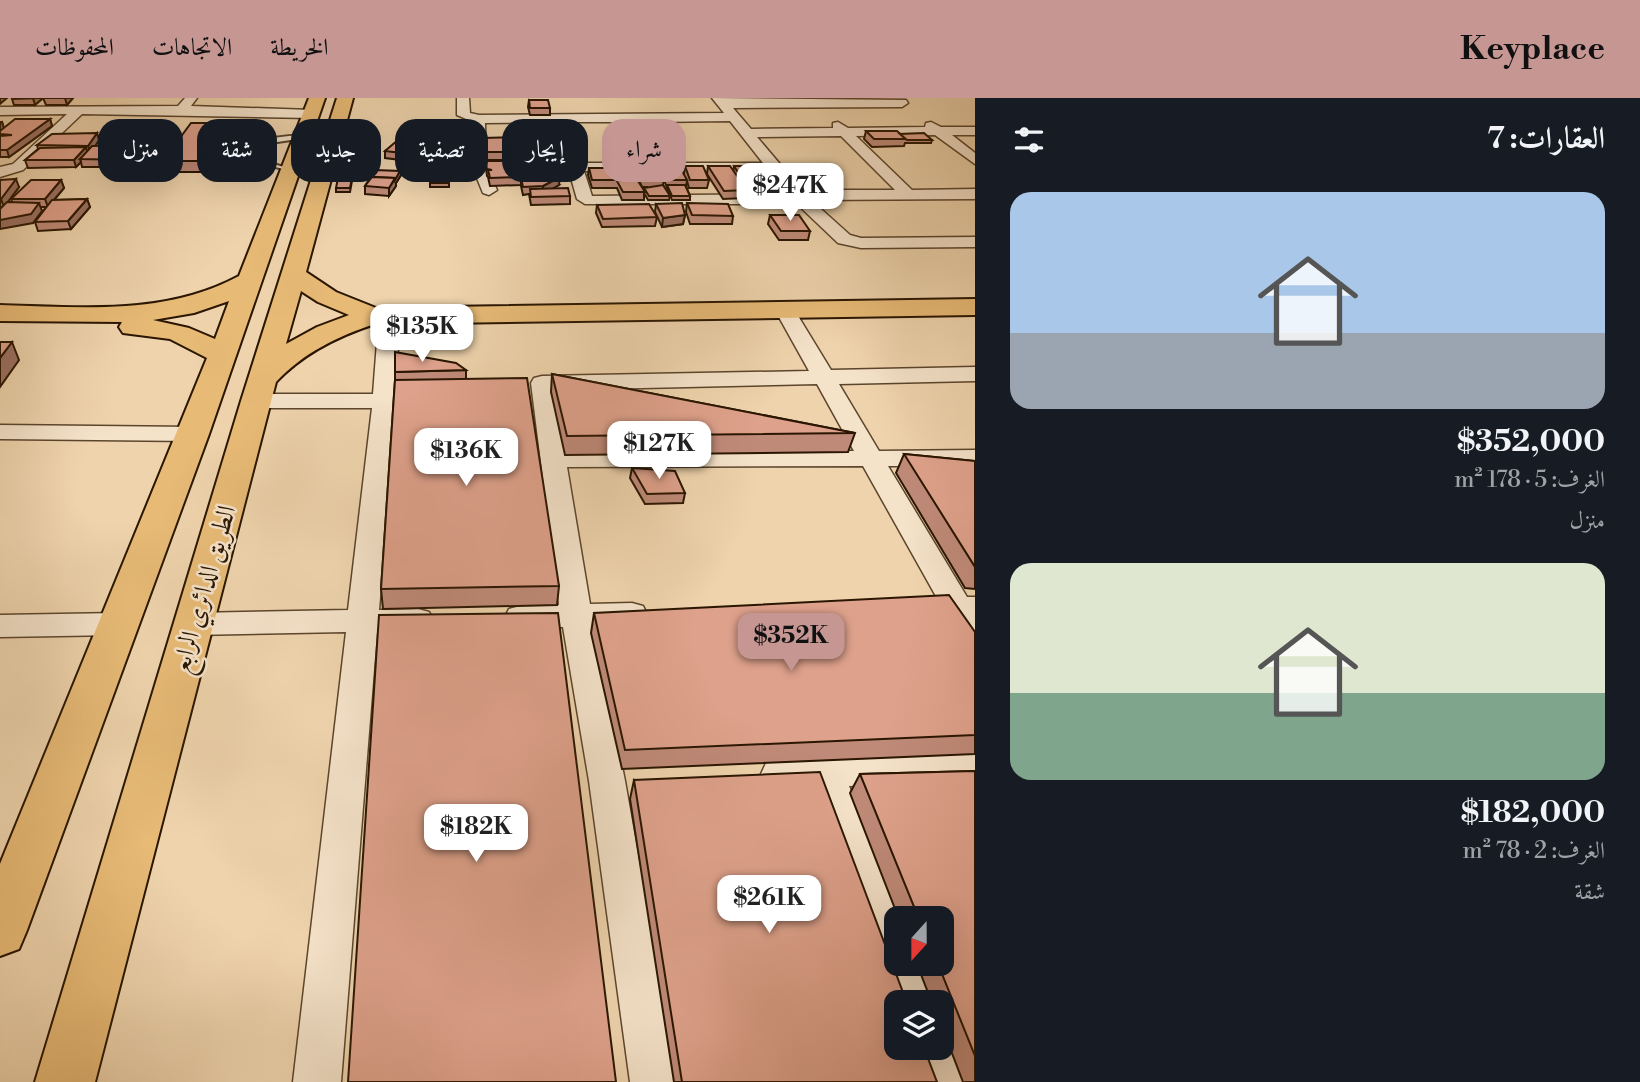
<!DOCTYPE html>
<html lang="ar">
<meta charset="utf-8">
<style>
:root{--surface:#171b24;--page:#20242c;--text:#f1f3f6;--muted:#9ea1a6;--accent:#c59692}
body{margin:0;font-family:"Libre Bodoni",Amiri,serif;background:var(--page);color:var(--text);direction:rtl;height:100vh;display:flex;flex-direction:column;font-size:26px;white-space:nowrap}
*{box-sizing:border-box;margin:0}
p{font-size:23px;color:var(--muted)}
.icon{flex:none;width:38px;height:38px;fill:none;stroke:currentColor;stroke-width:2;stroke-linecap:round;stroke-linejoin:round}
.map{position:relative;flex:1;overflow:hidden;direction:ltr}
.sheet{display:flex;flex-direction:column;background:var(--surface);width:665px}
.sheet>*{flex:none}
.hud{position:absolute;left:21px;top:21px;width:665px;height:63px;direction:rtl;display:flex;gap:14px}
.needle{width:46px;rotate:201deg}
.buttons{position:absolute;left:884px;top:808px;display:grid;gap:14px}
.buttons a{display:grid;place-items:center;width:70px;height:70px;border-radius:14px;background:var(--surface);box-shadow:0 7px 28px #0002;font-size:35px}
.price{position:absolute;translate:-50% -60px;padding:0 16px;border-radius:14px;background:#fff;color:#222;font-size:23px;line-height:46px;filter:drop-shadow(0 2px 4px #0008)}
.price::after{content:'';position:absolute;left:50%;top:42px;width:21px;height:16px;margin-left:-10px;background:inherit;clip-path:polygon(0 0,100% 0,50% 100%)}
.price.active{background:var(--accent);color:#111}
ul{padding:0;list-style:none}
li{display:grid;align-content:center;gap:14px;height:371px;padding:0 35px}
li span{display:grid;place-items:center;height:217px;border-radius:21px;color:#555}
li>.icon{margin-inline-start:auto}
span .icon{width:126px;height:126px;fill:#fffc;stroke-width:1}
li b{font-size:30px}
h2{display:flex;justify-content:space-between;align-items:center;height:84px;padding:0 35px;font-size:30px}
.tag{padding:0 24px;border-radius:21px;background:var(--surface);box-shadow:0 7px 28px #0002;font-size:24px;line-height:63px}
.tag.active{background:var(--accent);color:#111}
header{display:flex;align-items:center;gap:42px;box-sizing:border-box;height:98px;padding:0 35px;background:var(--accent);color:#111}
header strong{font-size:33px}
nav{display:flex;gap:38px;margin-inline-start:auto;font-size:24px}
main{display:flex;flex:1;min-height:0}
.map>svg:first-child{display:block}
</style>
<header>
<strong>Keyplace</strong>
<nav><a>الخريطة</a><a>الاتجاهات</a><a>المحفوظات</a></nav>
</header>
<main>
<section class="sheet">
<h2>العقارات: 7<svg class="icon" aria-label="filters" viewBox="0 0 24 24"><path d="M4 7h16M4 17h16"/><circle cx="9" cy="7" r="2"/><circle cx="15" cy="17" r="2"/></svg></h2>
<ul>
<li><span style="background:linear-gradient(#a9c7e8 65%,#9aa5b1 0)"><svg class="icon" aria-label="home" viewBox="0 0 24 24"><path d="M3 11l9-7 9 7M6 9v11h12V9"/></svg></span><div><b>$352,000</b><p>الغرف: 5 · 178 m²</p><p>منزل</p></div></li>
<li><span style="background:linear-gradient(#dfe7d0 60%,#7fa58c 0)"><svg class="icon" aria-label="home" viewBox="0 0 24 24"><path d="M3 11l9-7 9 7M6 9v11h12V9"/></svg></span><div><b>$182,000</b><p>الغرف: 2 · 78 m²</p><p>شقة</p></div></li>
</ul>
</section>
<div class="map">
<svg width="975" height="984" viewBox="0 0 975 984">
<rect width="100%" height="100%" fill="#eed3ac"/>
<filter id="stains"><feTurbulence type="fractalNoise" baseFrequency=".00286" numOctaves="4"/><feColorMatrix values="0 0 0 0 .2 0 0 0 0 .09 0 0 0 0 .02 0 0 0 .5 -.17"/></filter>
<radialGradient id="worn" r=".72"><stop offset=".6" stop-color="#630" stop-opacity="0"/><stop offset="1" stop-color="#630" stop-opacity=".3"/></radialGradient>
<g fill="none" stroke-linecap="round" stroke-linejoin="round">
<g stroke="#5b452c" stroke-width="4">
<path id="service" d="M302 37 304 40 264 46 248 59 291 71V73L241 60C256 39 278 39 302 37Z"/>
</g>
<g stroke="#5b452c" stroke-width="3">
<g id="minor">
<path d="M185 0H197L191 8 312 12 318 16 312 20 82 16 23 72 0 79V69L13 66 67 16 0 17V9L178 8Z"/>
<path d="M457 0H469L470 15 479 17 724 15 712 0 906 2 908 5 902 9 733 10 751 31 833 30V25L838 24 848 30 925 29 926 25 931 24 941 29H975V37H952L975 55V66L935 37 856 38 912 92 975 91V101L811 102 850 137 861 140 975 139V149L861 150 838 145 797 106H585L577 101 555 24 485 25 486 68 497 92 489 97 483 95 472 68 471 23 457 17ZM730 23 763 65H675L653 24ZM569 24H640L660 65H581ZM841 38 895 92H802L757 39ZM584 73H771L789 96 592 98Z"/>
<path d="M785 206 792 208 831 272 975 269V283L839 286 879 353 975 352V368H888L967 499H975V551L964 547 949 521 919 522 908 519 904 511 908 503 937 500 863 368 567 369 590 506 632 505 643 508 647 516 643 524 632 527 594 528 625 683 678 984H630L589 683 563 529 520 530 509 527 505 519 509 511 520 508 559 507 531 285 534 280 542 278 809 273 775 212 778 208ZM817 286 854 353H564L554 292Z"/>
<path d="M389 212 396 214 399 218 396 303 379 512 418 511 429 514 433 522 429 530 418 533 377 534 341 984H293L346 534 193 537 182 534 178 526 182 518 193 515 348 512 372 310H256L248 308 244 303 248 298 256 296H373L379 218 382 214Z"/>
<path d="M0 327 193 329 202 331 205 336 202 341 193 343 0 341Z"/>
<path d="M118 515 129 518 133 526 129 534 118 537 0 539V517Z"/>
<path d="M975 653V683L849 688 902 821H896V866H921L936 905H896V915L813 690 779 691 766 687 761 676 766 665 779 661Z"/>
<path d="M942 931 947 934 968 984H920L908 950H942Z"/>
</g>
</g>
<g stroke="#2a1602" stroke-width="4">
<g id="primary">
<path d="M309 0H325L209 336 27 832 19 851 0 858V766L207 260 170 241 123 235 119 229 122 224 0 223V207C82 209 165 218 239 178ZM229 203 215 241 189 230 153 222 194 215Z"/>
<path d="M337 0H353L306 174 336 194 376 210 975 201V217L375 226C338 238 303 255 276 284L95 984H35L241 303ZM301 193 318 204 349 217 317 229 286 246Z"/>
</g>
</g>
<use href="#service" fill="#f4e2c9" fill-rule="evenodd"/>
<use href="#minor" fill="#f4e2c9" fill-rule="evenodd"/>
<use href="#primary" fill="#e7ba76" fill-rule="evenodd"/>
</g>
<g fill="#bf8a78" stroke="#2a1602" stroke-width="2">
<path d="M43 0 35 7H14L12 1Z"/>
<path d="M43 0H73L67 7H46Z"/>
<path d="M529 2 550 10V17H530L528 9Z"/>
<path d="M50 21 52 28 9 59H0V24H2L4 30Z"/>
<path d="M232 25 234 36 210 74H165L163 63Z"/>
<path d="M447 31V39L437 47 433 46V52L423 61 443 64V67L435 75H449V89H430V75H435L412 72V69L417 64 385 60V53L409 42V36Z"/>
<path d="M866 33 900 36 932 42 931 45H905L904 48 872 49 864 41Z"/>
<path d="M97 35 99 42 95 48 138 47 140 54 132 69H82L81 64 76 69 28 70 25 62 38 51 37 47Z"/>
<path d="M483 40 516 54V62H484Z"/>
<path d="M523 55 557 63V70H549L563 72V78H524Z"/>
<path d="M355 61 356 65 352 70 342 69V65Z"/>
<path d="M485 63 521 79V87L490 88 488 79 487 78Z"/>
<path d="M685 68 709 82 707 90H689L687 83 686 88 690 98V102H672L662 77 663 69 684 76Z"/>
<path d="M708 68 733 74 734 68 768 81 766 89H744L747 92 745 100 723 101 707 76Z"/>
<path d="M589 70H613L618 83 644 93V90L648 89H642L637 78 638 70 664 81 663 87 670 98 669 102H648L644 95V102H622L617 90H592L588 77Z"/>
<path d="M401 77 396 85V88L389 98 365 96V88L370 80Z"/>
<path d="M352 80V83L350 94H336V90Z"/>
<path d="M521 80 559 87 554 90 570 98V106L531 107 529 96 523 97 521 88Z"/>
<path d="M0 82 19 89 7 104H12L11 101 61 82 64 90 54 102 87 101 90 109 71 131 38 133 35 124 46 109H40L42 113 33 125 3 109H0Z"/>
<path d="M687 105 733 118 732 126H690L686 114Z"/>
<path d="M656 106 685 117 683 126 662 129 655 114Z"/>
<path d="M597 107 657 119 655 128 602 129 596 115Z"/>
<path d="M770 117 810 133 808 142H779L768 126Z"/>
<path d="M466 272V281L559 488 557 507 383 511 381 491 395 282V274Z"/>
<path d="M552 276 855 335 848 354 565 357 551 294Z"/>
<path d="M904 356 975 363V491L965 490 896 375Z"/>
<path d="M632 370 685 395 683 405 645 406 630 380Z"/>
<path d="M594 515 975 534V656L622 671 591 535Z"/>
<path d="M975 673V984H963L942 929V905H932L917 866H942V821H899L850 695 860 676Z"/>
<path d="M634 682 937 984H674L630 701Z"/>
</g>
<g fill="#9b7161" stroke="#2a1602" stroke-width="2">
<path d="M0 0H7L0 6Z"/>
<path d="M33 0H43L35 7Z"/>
<path d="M65 0H73L67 7Z"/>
<path d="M50 21 52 28 9 59 7 52Z"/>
<path d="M2 24 4 31 0 34V25Z"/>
<path d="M232 25 234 36 210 74 208 63Z"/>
<path d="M447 31V39L437 47V40Z"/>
<path d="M97 35 99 42 91 55 88 48Z"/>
<path d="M433 45V52L420 64 419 57Z"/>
<path d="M138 47 140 54 132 69 130 62Z"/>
<path d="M86 49 88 57 80 61 81 64 76 69 74 62Z"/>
<path d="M443 64V67L435 75V71Z"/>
<path d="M400 73 401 77 396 85V88L389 98V90Z"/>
<path d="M560 79 559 87 543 96V88Z"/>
<path d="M16 81 19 89 4 109 1 101Z"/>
<path d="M61 82 64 90 48 109 45 101Z"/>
<path d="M87 101 90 109 71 131 68 123Z"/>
<path d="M39 105 42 113 33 125 0 131V122Z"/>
<path d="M685 117 683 126 662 129 663 120Z"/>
<path d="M12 244 19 262 0 289V260Z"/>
</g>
<g fill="#dea18b" stroke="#2a1602" stroke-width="2">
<path d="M529 2H548L550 10H530Z"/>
<path d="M15 21H50L7 52H0V38L12 37 0 36V33Z"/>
<path d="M191 25H232L208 63H163Z"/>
<path d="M420 28 447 31 437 40 409 36Z"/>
<path d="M866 33H897L906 41H874Z"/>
<path d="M97 35 88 48 37 47 52 36Z"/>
<path d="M924 35 932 42H907L900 36Z"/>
<path d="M515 39 516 54H484L483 40Z"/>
<path d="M399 41 433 45 419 57 385 53Z"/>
<path d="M138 47 130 62 80 61 92 48Z"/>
<path d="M86 49 74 62H25L40 50Z"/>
<path d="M523 55H556L557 63H524Z"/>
<path d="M345 61H355L352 66 342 65Z"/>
<path d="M420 61 443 64 435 71 412 69Z"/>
<path d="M485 63H519L521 79 490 80 488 72H492L487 71Z"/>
<path d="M524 67 563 72V74H524Z"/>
<path d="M685 68H703L709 82H690Z"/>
<path d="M708 68H730L747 92 724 93Z"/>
<path d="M734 68H759L768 81H742Z"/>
<path d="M663 69H680L687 82H669Z"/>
<path d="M589 70H613L618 82H592Z"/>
<path d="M638 70H657L664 81H643Z"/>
<path d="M375 72 400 73 395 82V80L372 79 370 80Z"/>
<rect x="430" y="75" width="19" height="10"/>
<path d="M372 79 395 80 389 90 365 88Z"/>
<path d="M560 79 543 88 523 89 521 80Z"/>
<path d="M338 80H352L350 90H336Z"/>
<path d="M16 81 1 101H0V82Z"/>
<path d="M31 82H61L45 101H11Z"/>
<path d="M617 83H638L645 94H623Z"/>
<path d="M663 87 670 98H649L644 90Z"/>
<path d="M667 87H685L690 98H672Z"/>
<path d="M568 90 570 98 531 99 530 91Z"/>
<path d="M87 101 68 123 35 124 52 102Z"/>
<path d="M7 104 39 105 31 116 0 122V111Z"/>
<path d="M682 105 685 117 663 120 656 106Z"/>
<path d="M687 105 728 106 733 118 692 117Z"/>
<path d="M649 106 657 119 603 121 597 107Z"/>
<path d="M770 117H799L810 133H781Z"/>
<path d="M0 244H12L0 260Z"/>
<path d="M395 254 456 265 466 272 395 274Z"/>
<path d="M552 276 855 335 567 338Z"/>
<path d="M527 280 559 488 381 491 395 282Z"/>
<path d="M904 356 975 363V469Z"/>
<path d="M632 370 675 373 685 395 647 396Z"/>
<path d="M949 497 975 534V637L625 652 594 515Z"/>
<path d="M558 515 616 984H348L379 517Z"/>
<path d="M975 673V958L938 866H942V821H919L860 676Z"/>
<path d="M820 674 907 905H896V950H924L937 984H682L634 682Z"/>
</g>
<g text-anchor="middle" stroke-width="5" stroke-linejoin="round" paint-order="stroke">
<g font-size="26" fill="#2a1602" stroke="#f4e2c9">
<text transform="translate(203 491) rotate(-74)" y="9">الطريق الدائري الرابع</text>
</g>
</g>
<rect width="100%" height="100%" filter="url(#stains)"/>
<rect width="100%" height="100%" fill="url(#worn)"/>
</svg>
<div class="buttons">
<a><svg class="needle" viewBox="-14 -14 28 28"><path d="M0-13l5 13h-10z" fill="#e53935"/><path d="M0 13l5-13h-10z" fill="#9ea1a6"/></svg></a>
<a><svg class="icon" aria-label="layers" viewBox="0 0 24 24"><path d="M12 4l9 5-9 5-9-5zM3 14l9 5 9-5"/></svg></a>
</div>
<b class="price" style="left:790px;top:125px">$247K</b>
<b class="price" style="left:422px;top:266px">$135K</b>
<b class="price" style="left:659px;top:383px">$127K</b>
<b class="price" style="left:466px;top:390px">$136K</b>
<b class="price active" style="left:791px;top:575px">$352K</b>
<b class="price" style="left:476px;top:766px">$182K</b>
<b class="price" style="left:769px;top:837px">$261K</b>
<div class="hud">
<a class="tag active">شراء</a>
<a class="tag">إيجار</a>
<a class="tag">تصفية</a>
<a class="tag">جديد</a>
<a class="tag">شقة</a>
<a class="tag">منزل</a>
</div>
</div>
</main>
